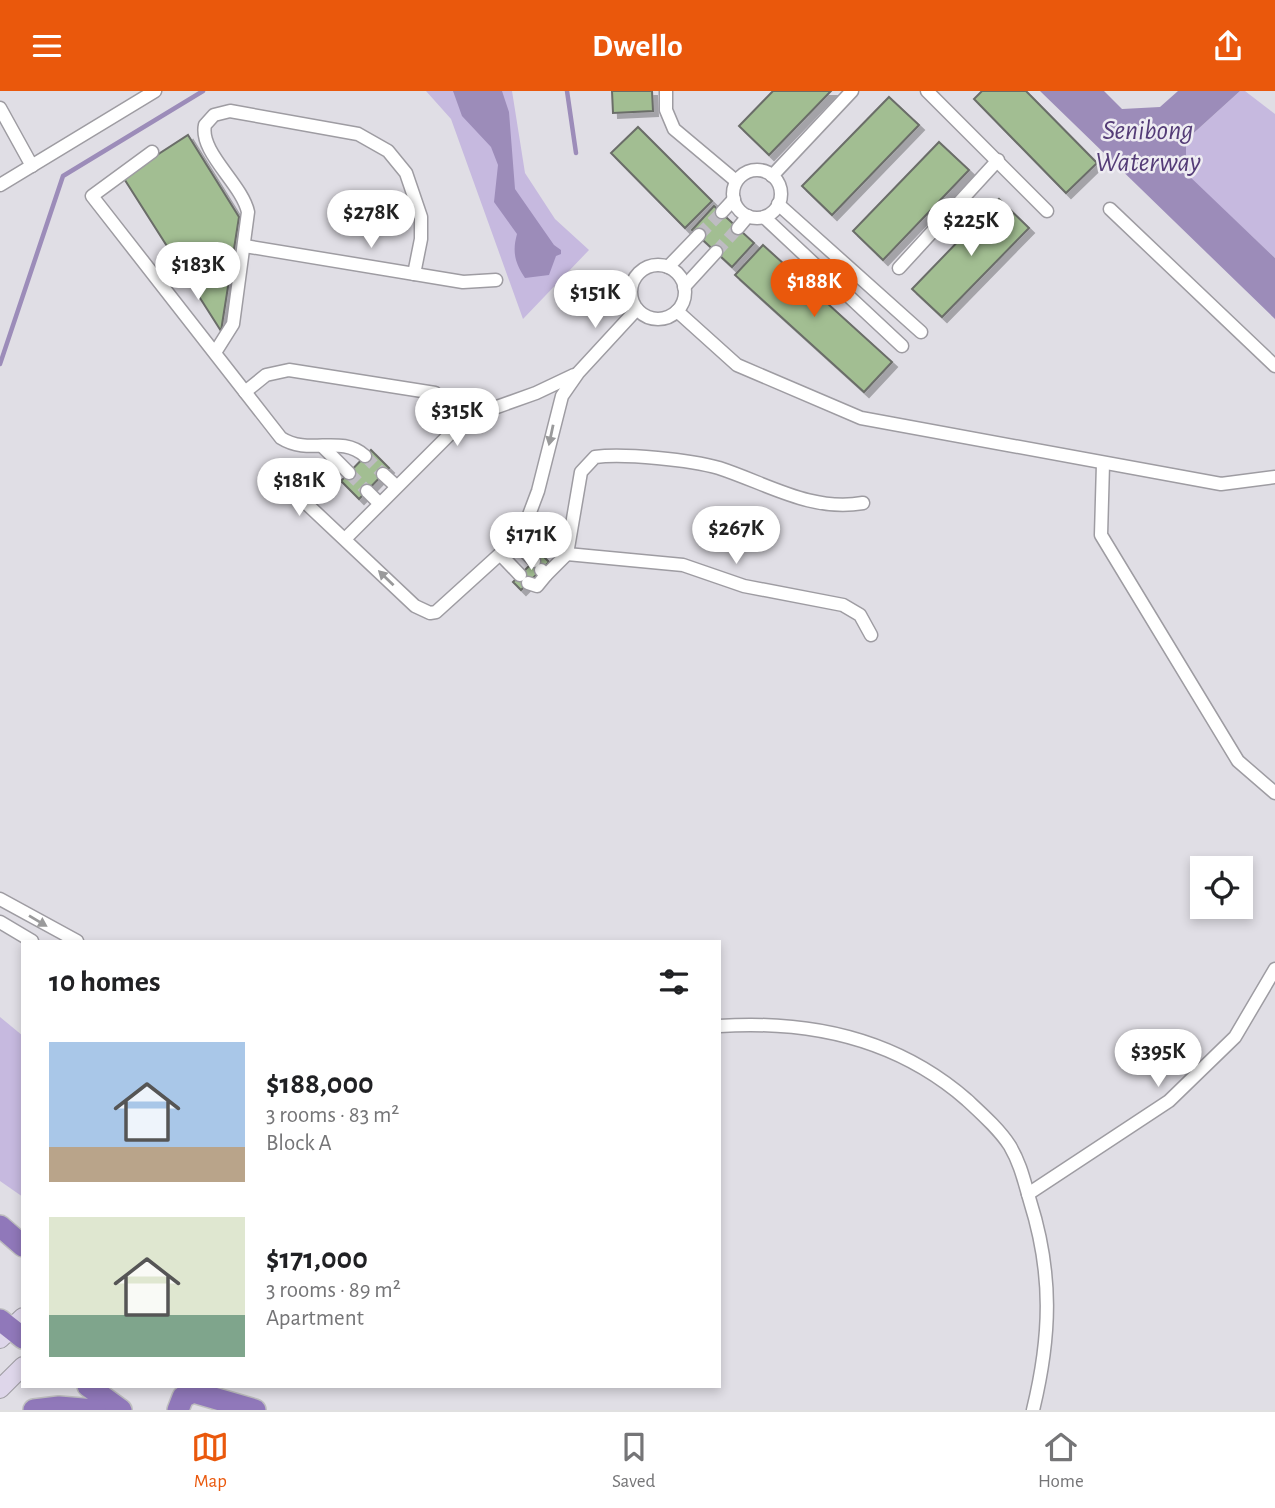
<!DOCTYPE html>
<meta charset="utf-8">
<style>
:root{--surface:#fff;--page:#f6f6f6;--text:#202124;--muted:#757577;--line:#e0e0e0;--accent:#ea580c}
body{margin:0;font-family:"Alegreya Sans",sans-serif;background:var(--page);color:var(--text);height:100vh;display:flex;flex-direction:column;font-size:26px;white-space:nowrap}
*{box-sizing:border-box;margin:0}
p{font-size:23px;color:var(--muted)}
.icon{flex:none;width:38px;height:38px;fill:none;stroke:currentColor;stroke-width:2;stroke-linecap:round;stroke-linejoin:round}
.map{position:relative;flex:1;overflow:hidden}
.sheet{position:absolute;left:21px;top:849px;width:700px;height:448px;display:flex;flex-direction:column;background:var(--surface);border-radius:0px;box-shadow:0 4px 10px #0003}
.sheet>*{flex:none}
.fabs{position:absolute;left:1190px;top:765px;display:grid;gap:14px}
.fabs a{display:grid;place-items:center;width:63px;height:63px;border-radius:0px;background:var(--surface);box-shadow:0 4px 10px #0003;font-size:35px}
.price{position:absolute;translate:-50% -60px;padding:0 16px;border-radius:24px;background:#fff;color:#222;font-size:23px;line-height:46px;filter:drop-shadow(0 2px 4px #0008)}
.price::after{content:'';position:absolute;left:50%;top:42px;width:21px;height:16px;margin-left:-10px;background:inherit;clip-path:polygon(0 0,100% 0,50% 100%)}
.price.on{background:var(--accent);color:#fff}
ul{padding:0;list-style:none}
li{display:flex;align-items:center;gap:21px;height:175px;padding:0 28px}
li span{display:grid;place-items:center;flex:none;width:196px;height:140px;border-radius:0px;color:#555}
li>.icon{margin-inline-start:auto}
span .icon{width:84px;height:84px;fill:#fffc;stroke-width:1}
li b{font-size:30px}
h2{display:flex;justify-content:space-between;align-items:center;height:84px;padding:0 28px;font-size:30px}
header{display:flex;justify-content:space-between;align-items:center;height:91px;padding:0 28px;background:var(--accent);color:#fff;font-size:32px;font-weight:700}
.tab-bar{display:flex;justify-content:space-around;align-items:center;height:98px;border-top:2px solid var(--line);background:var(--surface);font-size:19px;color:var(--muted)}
.tab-bar a{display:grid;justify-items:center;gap:4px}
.tab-bar .on{color:var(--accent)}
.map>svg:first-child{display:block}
</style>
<header><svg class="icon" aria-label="menu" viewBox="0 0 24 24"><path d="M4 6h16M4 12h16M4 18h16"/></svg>Dwello<svg class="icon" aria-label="share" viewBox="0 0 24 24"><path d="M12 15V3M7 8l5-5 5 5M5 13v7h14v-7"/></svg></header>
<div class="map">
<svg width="1275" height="1319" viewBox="0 0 1275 1319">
<defs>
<filter id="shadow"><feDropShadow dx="5" dy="5" stdDeviation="0" flood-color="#0004"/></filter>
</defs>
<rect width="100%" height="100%" fill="#e0dee5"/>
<g fill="#c6b9df">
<path d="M426 0H512L525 82 555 128 589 159 523 228 451 28Z"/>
<path d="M1240 0H1245L1275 23V167L1186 83V49Z"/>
<path d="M0 926 23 945V1106L0 1090Z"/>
</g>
<g fill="#9c8cb9">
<path d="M453 0H502L509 21 515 98 554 154 561 159V163L556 165 549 184 525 187C515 172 512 161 517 143L494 111 498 74 491 56 462 25Z"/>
<path d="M1040 0H1104L1122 18 1160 16 1178 0H1240L1186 49V82L1275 167V228Z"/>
</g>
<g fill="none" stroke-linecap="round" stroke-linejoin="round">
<g stroke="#9c8cb9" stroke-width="4.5">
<path d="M567 0 576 62"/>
<path d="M0 273 63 85 203 0"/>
</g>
</g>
<g fill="#a2be92" stroke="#6a6d68" stroke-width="2" filter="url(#shadow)">
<path d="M612 0H652L653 20 613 22Z"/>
<path d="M773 0H831L769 64 739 35Z"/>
<path d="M982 0H1026L1097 72 1066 102 974 8Z"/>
<path d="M889 6 919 34 832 124 802 95Z"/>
<path d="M638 36 712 110 685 137 611 62Z"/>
<path d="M188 44 239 126 221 240 123 86Z"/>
<path d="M939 51 969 79 883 169 853 140Z"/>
<path d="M999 108 1029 137 942 226 912 198Z"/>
<path d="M714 115 754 152 732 176 692 139Z"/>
<path d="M763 154 892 271 864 301 735 184Z"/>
<path d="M371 359 389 377 359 408 341 390Z"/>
<path d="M541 463 549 471 521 499 513 491Z"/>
</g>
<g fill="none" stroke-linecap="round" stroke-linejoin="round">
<g stroke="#bebcc2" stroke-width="12" stroke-dasharray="12 6" stroke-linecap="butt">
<path d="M699 144 722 121"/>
<path d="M716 161 738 137"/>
<path d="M365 365 383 383"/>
<path d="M349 382 367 400"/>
</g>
<g stroke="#9e9ca2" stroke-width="15">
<g id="street">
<path d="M666 0V19L674 38 736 90"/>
<path d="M927 0 1047 120"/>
<path d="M0 17 32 75"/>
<path d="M152 61 92 105 281 347C309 365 341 343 365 365"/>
<circle cx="757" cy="103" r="24"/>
<path d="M772 85 852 0"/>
<path d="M0 94 155 0"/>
<path d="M778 113 921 241"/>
<path d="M1110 118 1275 275"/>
<path d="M722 121 734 108"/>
<path d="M764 126 902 255"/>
<path d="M738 137 748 125"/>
<path d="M245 155 463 191 496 189"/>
<circle cx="658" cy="201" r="27"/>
<path d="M668 176 699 144"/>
<path d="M899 177 998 69"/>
<path d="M684 196 716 161"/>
<path d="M677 220 737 274 861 327 1221 393 1275 386"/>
<path d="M216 260 233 233 248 121C242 93 199 61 205 34L214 24 230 20 358 43 388 60 406 82 421 126V148L414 183"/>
<path d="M245 301 266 284 289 279 435 302"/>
<path d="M323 356 349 382"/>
<path d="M1103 373 1101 444 1238 670 1275 702"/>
<path d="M274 382 415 515 430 522 436 521 500 463 526 432 538 400 562 305 578 282 637 218"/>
<path d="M383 383 396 395"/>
<path d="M367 400 379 412"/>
<path d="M346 447 466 327 536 302 574 284"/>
<path d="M514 449 534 470"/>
<path d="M500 463 520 484"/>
<path d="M567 463 683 474 744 495 843 514 860 524 871 544"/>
<path d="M546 484 567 463 581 381 595 366C624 362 691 369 719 377 768 393 811 421 863 412"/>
<path d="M528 492 537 495 546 484 541 479"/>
<path d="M0 808 77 850"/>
<path d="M0 831 32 850"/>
<path d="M719 935C810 929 896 947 967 1009 982 1023 999 1038 1010 1055 1021 1074 1024 1090 1030 1110 1053 1183 1051 1245 1033 1319"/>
<path d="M1028 1103 1169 1010 1235 946 1275 878"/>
</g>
</g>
<g stroke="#9e9ca2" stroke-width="20">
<g id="secondary">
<path d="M0 1248 23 1226"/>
<path d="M0 1298 23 1275"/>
</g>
</g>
<g stroke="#bebebf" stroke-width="24">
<g id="highway">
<path d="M0 1135 23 1155"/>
<path d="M0 1229 23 1247"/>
<path d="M88 1295 121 1319"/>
<path d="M34 1319 59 1316 95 1319"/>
<path d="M178 1319 183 1306 193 1301 255 1319"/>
</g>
</g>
<use href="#street" stroke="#fff" stroke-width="12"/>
<use href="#secondary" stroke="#ded6ea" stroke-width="18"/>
<use href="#highway" stroke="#9078ba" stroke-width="21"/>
</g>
<defs><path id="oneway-solid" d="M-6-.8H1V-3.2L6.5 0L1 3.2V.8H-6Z" transform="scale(1.75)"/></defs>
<g fill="#9a9a9b">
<use href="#oneway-solid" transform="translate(551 344) rotate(102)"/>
<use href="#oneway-solid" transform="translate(386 487) rotate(-136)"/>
<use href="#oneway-solid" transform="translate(38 830) rotate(31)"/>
</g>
<g text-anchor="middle" stroke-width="5" stroke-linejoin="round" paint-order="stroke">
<g font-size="28" font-style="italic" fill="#543c77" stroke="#eeecf2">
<text x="1148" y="48">Senibong<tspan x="1148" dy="32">Waterway</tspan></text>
</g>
</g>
</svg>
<div class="fabs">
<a><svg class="icon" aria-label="locate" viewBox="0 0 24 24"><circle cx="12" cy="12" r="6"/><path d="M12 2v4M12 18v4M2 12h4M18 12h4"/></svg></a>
</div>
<b class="price" style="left:371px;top:159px">$278K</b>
<b class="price" style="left:971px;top:167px">$225K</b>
<b class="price" style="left:198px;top:211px">$183K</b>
<b class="price on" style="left:814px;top:228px">$188K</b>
<b class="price" style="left:595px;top:239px">$151K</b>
<b class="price" style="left:457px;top:357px">$315K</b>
<b class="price" style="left:299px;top:427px">$181K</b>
<b class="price" style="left:736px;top:475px">$267K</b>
<b class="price" style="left:531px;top:481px">$171K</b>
<b class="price" style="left:1158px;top:998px">$395K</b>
<section class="sheet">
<h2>10 homes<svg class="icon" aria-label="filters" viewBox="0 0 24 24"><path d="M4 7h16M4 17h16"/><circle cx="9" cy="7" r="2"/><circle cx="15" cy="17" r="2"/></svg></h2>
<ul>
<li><span style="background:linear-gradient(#a9c7e8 75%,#b9a48a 0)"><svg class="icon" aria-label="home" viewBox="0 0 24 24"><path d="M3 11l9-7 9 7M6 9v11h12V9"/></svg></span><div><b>$188,000</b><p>3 rooms · 83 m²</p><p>Block A</p></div></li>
<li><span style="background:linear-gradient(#dfe7d0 70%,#7fa58c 0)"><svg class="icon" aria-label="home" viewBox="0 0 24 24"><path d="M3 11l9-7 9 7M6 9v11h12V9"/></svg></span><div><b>$171,000</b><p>3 rooms · 89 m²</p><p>Apartment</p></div></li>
</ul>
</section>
</div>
<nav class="tab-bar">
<a class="on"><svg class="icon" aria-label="map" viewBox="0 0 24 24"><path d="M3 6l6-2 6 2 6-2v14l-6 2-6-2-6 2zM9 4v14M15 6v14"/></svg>Map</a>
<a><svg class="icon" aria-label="saved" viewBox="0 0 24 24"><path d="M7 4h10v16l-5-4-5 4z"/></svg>Saved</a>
<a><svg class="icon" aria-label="home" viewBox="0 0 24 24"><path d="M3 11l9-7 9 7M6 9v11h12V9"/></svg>Home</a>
</nav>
